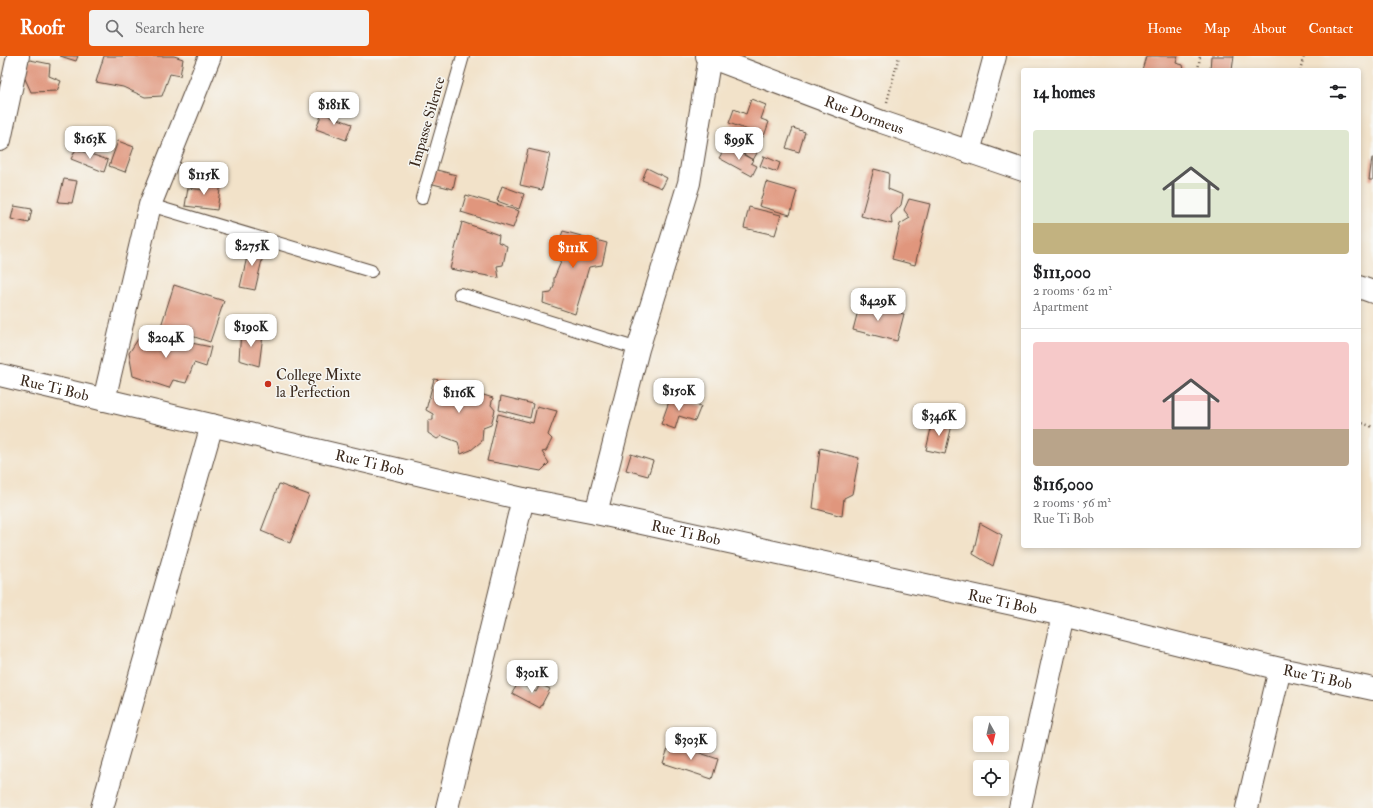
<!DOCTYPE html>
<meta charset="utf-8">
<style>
:root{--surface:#fff;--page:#f2f2f2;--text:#202124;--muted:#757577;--line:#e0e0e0;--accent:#ea580c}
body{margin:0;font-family:"IM FELL Double Pica",serif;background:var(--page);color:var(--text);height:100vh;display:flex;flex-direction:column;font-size:15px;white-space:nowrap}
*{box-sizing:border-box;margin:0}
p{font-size:13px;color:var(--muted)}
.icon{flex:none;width:22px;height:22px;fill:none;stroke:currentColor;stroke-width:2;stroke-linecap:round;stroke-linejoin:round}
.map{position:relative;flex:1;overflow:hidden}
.drawer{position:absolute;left:1021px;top:12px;width:340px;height:480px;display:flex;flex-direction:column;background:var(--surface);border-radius:4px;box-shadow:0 2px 6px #0003}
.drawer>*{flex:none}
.needle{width:26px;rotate:172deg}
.fabs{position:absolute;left:973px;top:660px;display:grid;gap:8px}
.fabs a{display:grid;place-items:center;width:36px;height:36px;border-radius:4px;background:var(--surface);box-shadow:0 2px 6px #0003;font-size:20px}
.price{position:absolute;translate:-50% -34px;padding:0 9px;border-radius:8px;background:#fff;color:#222;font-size:13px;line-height:26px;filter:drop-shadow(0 1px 2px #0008)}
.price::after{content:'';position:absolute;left:50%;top:24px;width:12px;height:9px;margin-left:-6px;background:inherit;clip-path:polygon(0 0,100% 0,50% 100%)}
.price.active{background:var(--accent);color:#fff}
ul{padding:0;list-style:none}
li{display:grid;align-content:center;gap:8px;height:212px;padding:0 12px}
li+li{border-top:1px solid var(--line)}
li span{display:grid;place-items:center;height:124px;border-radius:4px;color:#555}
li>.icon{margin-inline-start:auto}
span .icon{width:72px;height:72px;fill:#fffc;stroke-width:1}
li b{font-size:17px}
h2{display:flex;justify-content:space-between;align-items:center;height:48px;padding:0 12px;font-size:17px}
header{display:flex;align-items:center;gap:24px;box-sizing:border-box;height:56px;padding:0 20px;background:var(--accent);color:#fff}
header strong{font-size:19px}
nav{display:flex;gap:22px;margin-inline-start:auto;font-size:14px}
.search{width:280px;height:36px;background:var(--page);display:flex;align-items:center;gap:10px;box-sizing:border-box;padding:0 14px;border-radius:4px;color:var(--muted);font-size:15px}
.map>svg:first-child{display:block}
</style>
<header>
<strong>Roofr</strong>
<div class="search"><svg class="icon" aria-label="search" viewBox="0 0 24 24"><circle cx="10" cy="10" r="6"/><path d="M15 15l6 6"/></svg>Search here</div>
<nav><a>Home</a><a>Map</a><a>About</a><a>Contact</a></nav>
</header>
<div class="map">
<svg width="1373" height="752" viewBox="0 0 1373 752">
<rect width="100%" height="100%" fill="#f6f6f2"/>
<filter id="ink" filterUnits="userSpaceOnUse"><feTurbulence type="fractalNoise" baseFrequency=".025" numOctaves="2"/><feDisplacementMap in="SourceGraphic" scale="8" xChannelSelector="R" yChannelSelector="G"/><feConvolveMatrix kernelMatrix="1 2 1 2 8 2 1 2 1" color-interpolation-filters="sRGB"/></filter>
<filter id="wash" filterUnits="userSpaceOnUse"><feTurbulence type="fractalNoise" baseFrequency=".012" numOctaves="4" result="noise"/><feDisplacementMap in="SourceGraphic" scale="16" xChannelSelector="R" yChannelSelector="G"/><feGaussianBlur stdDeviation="0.9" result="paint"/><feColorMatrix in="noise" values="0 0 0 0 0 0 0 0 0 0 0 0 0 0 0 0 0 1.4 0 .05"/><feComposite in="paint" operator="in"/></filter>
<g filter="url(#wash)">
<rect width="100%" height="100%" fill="#f2e2c9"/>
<g id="blocks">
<g fill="#e0967d">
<path d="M60 0H78L76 5Z"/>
<path d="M104 0H174L183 3 180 20 170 18 162 40 145 41 123 31 96 26Z"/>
<path d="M1146 0H1178L1176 7 1183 9 1184 14H1142Z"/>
<path d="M1211 0H1234L1232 14H1210Z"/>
<path d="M30 4 50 8 49 20 61 25 57 35 31 36 22 16Z"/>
<path d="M751 43 766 49 761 63 769 66 764 80 729 67 734 53 746 58Z"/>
<path d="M322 57 352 68 346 84 316 73Z"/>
<path d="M793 72 805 76 799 96 786 92Z"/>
<path d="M741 74 759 85 753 94 757 97 753 104 731 90Z"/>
<path d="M118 85 134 91 125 116 109 110Z"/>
<path d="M725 92 732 96 733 93 753 104 751 107 757 110 752 120 719 102Z"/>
<path d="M76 93 108 104 104 116 71 103Z"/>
<path d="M528 93 550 98 542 134 520 129Z"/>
<path d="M764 100 780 107 777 116 760 110Z"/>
<path d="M1372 102H1373V124H1369Z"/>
<path d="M647 112 667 122 662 132 642 124Z"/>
<path d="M433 113 456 119 453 133 429 127Z"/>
<path d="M874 113 889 117 888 133 903 139 901 149 891 160 892 168 861 160Z"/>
<path d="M64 123 77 125 72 147 58 146Z"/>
<path d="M204 125 221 127 217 154 185 150 188 132 203 134Z"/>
<path d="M766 126 797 135 790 159 759 150Z"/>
<path d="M502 130 524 138 519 153 497 145Z"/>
<path d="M466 139 519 155 513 172 461 156Z"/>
<path d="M909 143 930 148 915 209 892 203 900 168 910 162 904 154Z"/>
<path d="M14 150 32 153 29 167 11 163Z"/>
<path d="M749 151 781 159 775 179 744 172Z"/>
<path d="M462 166 499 179 498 186 507 190 503 209 497 210 499 222 450 213Z"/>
<path d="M563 175 607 187 602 209 589 211 575 258 543 247 544 238 551 237 554 230V222L561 206 553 201Z"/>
<path d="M250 188 265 191 255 234 240 231Z"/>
<path d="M174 229 224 245 210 286 161 270Z"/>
<path d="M860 247 904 258 897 285 853 274Z"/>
<path d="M241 274 263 279 259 310 239 304Z"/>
<path d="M142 277 211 291 206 311 194 307 186 327 173 324 169 332 133 320 129 297Z"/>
<path d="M434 323 464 329 465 333 493 342 491 349 495 354 491 369 483 372 482 385 471 394 461 398 458 386 442 380 437 383 428 377V364H433V358L426 354Z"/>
<path d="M501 340 533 348 530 362 499 354Z"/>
<path d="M671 340 701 350 695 365 679 360 675 373 661 368Z"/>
<path d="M537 350 557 355 548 379 552 383 546 395 542 396 549 407 541 415 487 405 498 358 533 367Z"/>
<path d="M933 364 952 369 945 398 926 394Z"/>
<path d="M820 392 859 402 852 438 844 442 842 460 813 452Z"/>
<path d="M631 398 653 405 648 420 626 414Z"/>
<path d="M279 428 309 439 290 487 261 475Z"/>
<path d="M980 467 1002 479 993 510 973 498Z"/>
<path d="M519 626 536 636 540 628 550 633 540 652 512 637Z"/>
<path d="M670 687 718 703 712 723 663 707Z"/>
</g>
</g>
</g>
<g filter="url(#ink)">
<use href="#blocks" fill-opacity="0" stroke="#564638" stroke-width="1"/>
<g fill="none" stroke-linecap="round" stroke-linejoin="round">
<g stroke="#564638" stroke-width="14">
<g id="lane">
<path d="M422 142 463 0"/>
<path d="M150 149 371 215"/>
<path d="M460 238 638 293"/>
</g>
</g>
<g stroke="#564638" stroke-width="24">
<g id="street">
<path id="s1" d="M707 0 882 66 1023 114"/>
<path d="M0 84 18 0"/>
<path d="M969 96 995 0"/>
<path d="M1359 231 1373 236"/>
<path id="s2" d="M0 319 523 443 596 457 1063 559 1280 613 1373 633"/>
<path d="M104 344 150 149 210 0"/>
<path d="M596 457 638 293 689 127 710 0"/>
<path d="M102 752 212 369"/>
<path d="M447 752 523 443"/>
<path d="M1020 752 1063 559"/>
<path d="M1247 752 1280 613"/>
</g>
</g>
<g stroke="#564638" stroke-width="2.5" stroke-dasharray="1 3" stroke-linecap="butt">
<path d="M1198 14 1200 0"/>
<path d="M1300 14 1304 0"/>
<path d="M887 46 899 0"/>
<path d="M1359 366 1373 371"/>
</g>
<use href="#lane" stroke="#fff" stroke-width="12"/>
<use href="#street" stroke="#fff" stroke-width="22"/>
</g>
</g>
<circle fill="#c8321e" stroke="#f6f6f2" stroke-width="1.5" cx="268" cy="328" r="4"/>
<g text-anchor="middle" stroke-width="3" stroke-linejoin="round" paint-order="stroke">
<g font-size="15" fill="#3b2a1e" stroke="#f6f6f2">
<text dy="5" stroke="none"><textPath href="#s1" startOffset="168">Rue Dormeus</textPath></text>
<text transform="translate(427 66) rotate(-74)" y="5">Impasse Silence</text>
<text dy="5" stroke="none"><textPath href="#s2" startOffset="56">Rue Ti Bob</textPath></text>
<text dy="5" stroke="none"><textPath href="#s2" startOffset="380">Rue Ti Bob</textPath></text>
<text dy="5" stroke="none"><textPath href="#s2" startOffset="704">Rue Ti Bob</textPath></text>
<text dy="5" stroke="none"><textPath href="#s2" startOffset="1028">Rue Ti Bob</textPath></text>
<text dy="5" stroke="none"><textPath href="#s2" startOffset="1352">Rue Ti Bob</textPath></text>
</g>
<g font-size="15" fill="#3b2a1e" stroke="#f6f6f2" text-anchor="start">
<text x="276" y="324">College Mixte<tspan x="276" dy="17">la Perfection</tspan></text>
</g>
</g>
</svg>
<div class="fabs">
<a><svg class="needle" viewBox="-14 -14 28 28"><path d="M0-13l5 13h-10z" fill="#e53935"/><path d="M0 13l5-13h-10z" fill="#757577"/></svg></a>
<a><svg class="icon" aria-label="locate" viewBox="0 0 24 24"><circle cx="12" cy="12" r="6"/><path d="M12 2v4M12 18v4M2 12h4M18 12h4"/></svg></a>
</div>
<b class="price" style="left:334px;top:70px">$181K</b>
<b class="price" style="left:90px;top:104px">$163K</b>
<b class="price" style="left:739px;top:105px">$99K</b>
<b class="price" style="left:204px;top:140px">$115K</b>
<b class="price" style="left:252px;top:211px">$275K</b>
<b class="price active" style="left:573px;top:213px">$111K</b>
<b class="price" style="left:878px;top:266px">$429K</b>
<b class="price" style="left:251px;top:292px">$190K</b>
<b class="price" style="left:166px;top:303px">$204K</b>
<b class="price" style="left:679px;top:356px">$150K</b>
<b class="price" style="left:459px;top:358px">$116K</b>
<b class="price" style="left:939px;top:381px">$346K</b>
<b class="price" style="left:532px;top:638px">$301K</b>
<b class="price" style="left:691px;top:705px">$303K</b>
<section class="drawer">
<h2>14 homes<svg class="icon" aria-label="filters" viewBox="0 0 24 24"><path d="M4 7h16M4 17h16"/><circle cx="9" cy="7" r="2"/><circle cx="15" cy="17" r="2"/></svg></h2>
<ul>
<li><span style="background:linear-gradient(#dfe7d0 75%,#c2b280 0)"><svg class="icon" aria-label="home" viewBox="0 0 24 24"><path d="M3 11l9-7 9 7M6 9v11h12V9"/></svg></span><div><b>$111,000</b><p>2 rooms · 62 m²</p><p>Apartment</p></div></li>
<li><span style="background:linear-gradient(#f6c9c9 70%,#b9a48a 0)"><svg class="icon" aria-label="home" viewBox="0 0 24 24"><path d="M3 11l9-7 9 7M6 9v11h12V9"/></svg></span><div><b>$116,000</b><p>2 rooms · 56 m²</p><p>Rue Ti Bob</p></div></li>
</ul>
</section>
</div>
